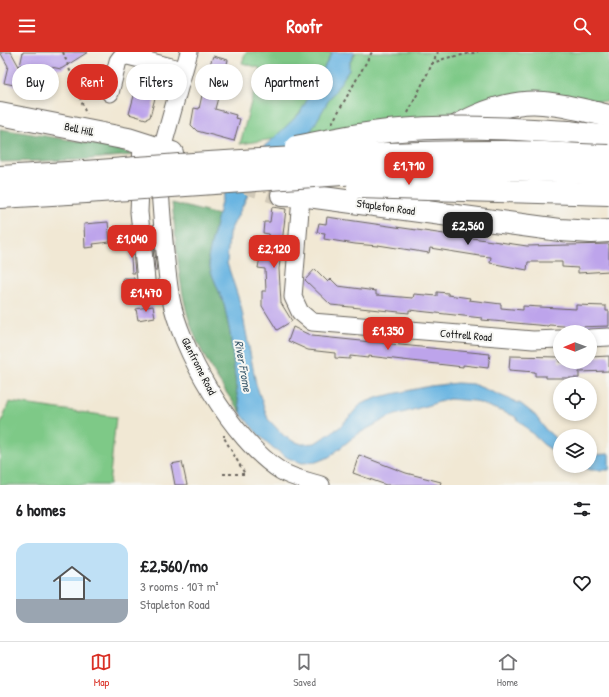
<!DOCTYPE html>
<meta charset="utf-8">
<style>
:root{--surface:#fff;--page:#f2f2f2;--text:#202124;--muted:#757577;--line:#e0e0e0;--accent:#d93025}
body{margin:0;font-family:"Patrick Hand",sans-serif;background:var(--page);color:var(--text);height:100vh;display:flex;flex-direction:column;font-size:15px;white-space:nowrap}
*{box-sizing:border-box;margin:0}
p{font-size:13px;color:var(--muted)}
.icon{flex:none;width:22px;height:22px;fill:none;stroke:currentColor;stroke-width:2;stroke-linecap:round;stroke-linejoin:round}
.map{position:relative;height:433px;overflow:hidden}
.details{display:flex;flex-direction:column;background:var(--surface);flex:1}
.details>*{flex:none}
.guide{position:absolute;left:12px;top:12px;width:400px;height:36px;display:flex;gap:8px}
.needle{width:26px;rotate:269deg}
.controls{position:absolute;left:553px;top:273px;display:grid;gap:8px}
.controls a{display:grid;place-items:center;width:44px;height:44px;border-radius:50%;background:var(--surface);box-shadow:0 2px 6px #0003;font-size:20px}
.price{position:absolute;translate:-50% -34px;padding:0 9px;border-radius:8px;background:var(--accent);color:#fff;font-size:13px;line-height:26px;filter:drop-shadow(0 1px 2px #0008)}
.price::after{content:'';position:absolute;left:50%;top:24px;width:12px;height:9px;margin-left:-6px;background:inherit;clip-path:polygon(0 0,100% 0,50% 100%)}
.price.active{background:#222;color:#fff}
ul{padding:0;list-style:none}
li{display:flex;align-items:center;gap:12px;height:100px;padding:0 16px}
li span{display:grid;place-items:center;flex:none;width:112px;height:80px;border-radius:12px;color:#555}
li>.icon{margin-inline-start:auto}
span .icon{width:48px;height:48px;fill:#fffc;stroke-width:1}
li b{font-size:17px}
h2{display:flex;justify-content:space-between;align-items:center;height:48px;padding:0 16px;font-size:17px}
.pill{padding:0 14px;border-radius:18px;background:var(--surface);box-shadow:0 2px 6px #0003;font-size:14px;line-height:36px}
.pill.active{background:var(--accent);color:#fff}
header{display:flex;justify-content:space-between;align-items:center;height:52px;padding:0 16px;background:var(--accent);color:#fff;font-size:18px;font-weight:700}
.dock{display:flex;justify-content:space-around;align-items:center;height:56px;border-top:1px solid var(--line);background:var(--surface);font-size:11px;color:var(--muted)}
.dock a{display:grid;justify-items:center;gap:2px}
.dock .active{color:var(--accent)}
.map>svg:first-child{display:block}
</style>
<header><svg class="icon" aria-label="menu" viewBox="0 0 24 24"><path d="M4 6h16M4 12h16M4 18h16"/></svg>Roofr<svg class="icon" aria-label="search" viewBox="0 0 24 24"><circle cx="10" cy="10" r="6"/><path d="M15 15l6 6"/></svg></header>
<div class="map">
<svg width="609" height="433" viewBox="0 0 609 433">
<rect width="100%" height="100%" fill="#f6f6f2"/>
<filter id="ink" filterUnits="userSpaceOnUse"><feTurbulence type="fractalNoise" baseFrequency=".025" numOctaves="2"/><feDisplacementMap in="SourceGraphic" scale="8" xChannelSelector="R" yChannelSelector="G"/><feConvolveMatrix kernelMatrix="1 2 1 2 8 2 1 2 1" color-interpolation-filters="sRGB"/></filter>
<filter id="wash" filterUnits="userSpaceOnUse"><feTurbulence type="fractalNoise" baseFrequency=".012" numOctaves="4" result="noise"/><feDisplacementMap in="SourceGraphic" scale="16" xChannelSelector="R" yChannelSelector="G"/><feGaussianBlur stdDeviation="0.9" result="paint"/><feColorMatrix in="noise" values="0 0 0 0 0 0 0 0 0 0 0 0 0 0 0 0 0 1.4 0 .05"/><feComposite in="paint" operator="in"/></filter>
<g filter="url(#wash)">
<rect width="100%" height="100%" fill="#f1e8d4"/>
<g fill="#7ec987" stroke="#4d7252">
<path d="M246 0H332L306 53 286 76 274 87 240 92 260 16 242 11Z"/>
<path d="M356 0H609V50L552 44 518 42 482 49 449 63 306 86Z"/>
<path d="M9 350 116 365 109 433H0V374Z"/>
</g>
<g fill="#66ad74" stroke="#416448">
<path d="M0 77 90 91 121 98 133 103 80 108 0 110Z"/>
<path d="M172 151 218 163 208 206 211 220 224 252 230 281 237 342 241 361C221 334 203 307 191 274 178 236 177 192 172 151Z"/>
</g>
<g fill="#68b4e1" stroke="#42687e">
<path d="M332 0H355L349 12V18L327 51 311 79 250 139 229 181 227 211 241 254 256 332 268 367 284 384 293 389 302 392 315 391 340 375 361 352 379 345 430 334 457 331 473 332 521 352 535 363 545 377 560 390V404L543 392 514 364 474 349 449 347 389 365 356 383 329 405 316 410 302 411 288 406 272 395 257 381 242 363 237 342 230 281 224 252 211 220 208 206 221 150 225 137 251 105 274 86 300 61Z"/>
<path d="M609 402V418H590L578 414H590V403Z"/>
</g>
<g id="blocks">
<g fill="#bda4eb">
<path d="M0 0H11L22 20 19 34 4 31 8 14Z"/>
<path d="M23 0H88L61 17 41 13 40 19 20 14Z"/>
<path d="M213 4 228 8 215 57 236 63 235 66 240 67 234 89 197 79 191 73 194 56 199 57 202 43 207 44 214 16 209 15Z"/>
<path d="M141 18 161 23 150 65 146 67 129 62Z"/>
<path d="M272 155 286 157 279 217 281 251 292 269 277 278 262 254V239H266L265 217 258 216 260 205 266 206 269 182 263 181 264 170H270Z"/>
<path d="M327 165 527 194 609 192V219L578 221V216L562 215V210H528L527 218 490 211 491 205 480 204 430 196 429 201 378 193V194L355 192 324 187 325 181 317 180 319 171 326 172Z"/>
<path d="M108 170 110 190 93 192 94 195 85 196 84 172Z"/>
<path d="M152 184H153L157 219H155Z"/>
<path d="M130 190H132L135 221H132Z"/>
<path d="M315 217 328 230 331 227 338 234 376 239V243L413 246 414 242 437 244V240L448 241V243L470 246 469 248 501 252V256L523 258V254L576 257V253L606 254V259H609V274L577 275 549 273 548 274 482 268V266L409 258V261L331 253 305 228Z"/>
<path d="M123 226H134L136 246H124Z"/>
<path d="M153 254 155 265 138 268 136 257Z"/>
<path d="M293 275 312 284 490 302 488 316 463 313V315L368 304V306L350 304V307L335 306V301L308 298 288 289Z"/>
<path d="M510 304 559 305V310H590V305L609 304V319L579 320V326H546V324H535V320L509 318Z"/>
<path d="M359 403 406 421 441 430 440 433H386L353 421Z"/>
<path d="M182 410 187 433H175L171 412Z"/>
</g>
</g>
</g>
<g filter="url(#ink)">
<use href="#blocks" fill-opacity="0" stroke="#67635c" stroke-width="1"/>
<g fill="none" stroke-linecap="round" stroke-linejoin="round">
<path stroke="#d1c9b8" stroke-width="22" stroke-dasharray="22 11" stroke-linecap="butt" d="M238 128 282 143"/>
<g stroke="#67635c" stroke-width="19">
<g id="minor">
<path d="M110 41 118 9 121 5 128 4 183 18"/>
<path d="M142 91 139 160 146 228"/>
<path d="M162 97 189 0"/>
<path d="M159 124C162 163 164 203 170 242 179 297 233 389 281 419 292 426 308 429 321 433"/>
<path d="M301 146 293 245 300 260 312 270 533 288 560 287"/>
<path d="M590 286 609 285"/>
</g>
</g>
<g stroke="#67635c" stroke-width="24">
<g id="major">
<path d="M0 62 128 87 172 101"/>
<path d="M404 106C444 81 493 46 543 51 566 53 587 59 609 64"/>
<path d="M282 143 308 144 560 178 592 180 609 179"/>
</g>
</g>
<g stroke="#67635c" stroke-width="24">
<g id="highway">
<path d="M568 80 609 85"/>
<path d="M0 125 85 120"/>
<path d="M0 145 86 140"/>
</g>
</g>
<g stroke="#67635c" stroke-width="2" stroke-dasharray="3 3" stroke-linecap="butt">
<path d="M63 0 86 62"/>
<path d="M431 12 446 6 478 0"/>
<path d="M408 61 438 0"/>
<path d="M332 71 372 0"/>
<path d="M223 422H245L223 384H225"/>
</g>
<use href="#minor" stroke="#fff" stroke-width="17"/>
<use href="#major" stroke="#fff" stroke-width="22"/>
<use href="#highway" stroke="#fff" stroke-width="22"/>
<g stroke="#67635c" stroke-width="24" stroke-linecap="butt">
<g id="highway-bridge">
<path d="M296 95C327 89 358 82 389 79 449 73 508 76 568 80"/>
<path d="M85 120C225 109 365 100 506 100 540 100 575 103 609 104"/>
<path d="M358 135 609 142"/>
<path d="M86 140 357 121 505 117 609 121"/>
</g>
</g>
<use href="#highway-bridge" stroke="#fff" stroke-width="22"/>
</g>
</g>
<g text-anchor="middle" stroke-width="4" stroke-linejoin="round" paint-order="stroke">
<g font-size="11" fill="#1c1c1c" stroke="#f6f6f2">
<text transform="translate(79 77) rotate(12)" y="4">Bell Hill</text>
<text transform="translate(386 155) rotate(8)" y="4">Stapleton Road</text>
<text transform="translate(466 283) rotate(5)" y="4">Cottrell Road</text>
<text transform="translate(199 314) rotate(63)" y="4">Glenfrome Road</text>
</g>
<g font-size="12" font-style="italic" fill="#3a596b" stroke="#f6f6f2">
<text transform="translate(243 314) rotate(80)" y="4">River Frome</text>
</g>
</g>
</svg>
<div class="controls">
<a><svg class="needle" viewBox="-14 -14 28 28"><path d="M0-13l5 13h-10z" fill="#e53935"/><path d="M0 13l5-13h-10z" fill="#757577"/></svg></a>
<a><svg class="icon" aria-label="locate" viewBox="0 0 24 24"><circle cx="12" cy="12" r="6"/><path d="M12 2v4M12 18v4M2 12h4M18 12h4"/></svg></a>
<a><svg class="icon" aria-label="layers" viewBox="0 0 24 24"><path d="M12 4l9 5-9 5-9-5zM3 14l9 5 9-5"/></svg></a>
</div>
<b class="price" style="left:409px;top:134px">£1,710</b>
<b class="price active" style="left:468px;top:194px">£2,560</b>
<b class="price" style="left:132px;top:207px">£1,040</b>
<b class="price" style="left:274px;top:217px">£2,120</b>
<b class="price" style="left:146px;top:261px">£1,470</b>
<b class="price" style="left:388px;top:299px">£1,350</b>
<div class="guide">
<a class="pill">Buy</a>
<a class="pill active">Rent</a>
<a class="pill">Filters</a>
<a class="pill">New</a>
<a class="pill">Apartment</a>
</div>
</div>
<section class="details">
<h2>6 homes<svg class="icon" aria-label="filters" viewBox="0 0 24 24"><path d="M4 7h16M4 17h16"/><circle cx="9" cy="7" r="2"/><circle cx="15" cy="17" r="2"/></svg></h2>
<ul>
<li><span style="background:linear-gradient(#bfe0f5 70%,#9aa5b1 0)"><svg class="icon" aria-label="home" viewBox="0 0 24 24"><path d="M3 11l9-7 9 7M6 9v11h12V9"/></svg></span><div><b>£2,560/mo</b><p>3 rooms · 107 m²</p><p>Stapleton Road</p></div><svg class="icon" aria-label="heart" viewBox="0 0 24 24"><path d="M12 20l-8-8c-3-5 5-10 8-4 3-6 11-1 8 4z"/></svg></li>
</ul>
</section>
<nav class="dock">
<a class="active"><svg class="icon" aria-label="map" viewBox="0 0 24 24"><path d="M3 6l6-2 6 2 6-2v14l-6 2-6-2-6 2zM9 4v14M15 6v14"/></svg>Map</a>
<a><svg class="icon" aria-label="saved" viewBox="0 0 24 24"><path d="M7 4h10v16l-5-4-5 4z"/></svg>Saved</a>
<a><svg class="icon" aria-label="home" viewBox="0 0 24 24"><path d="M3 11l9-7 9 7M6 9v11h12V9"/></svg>Home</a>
</nav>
